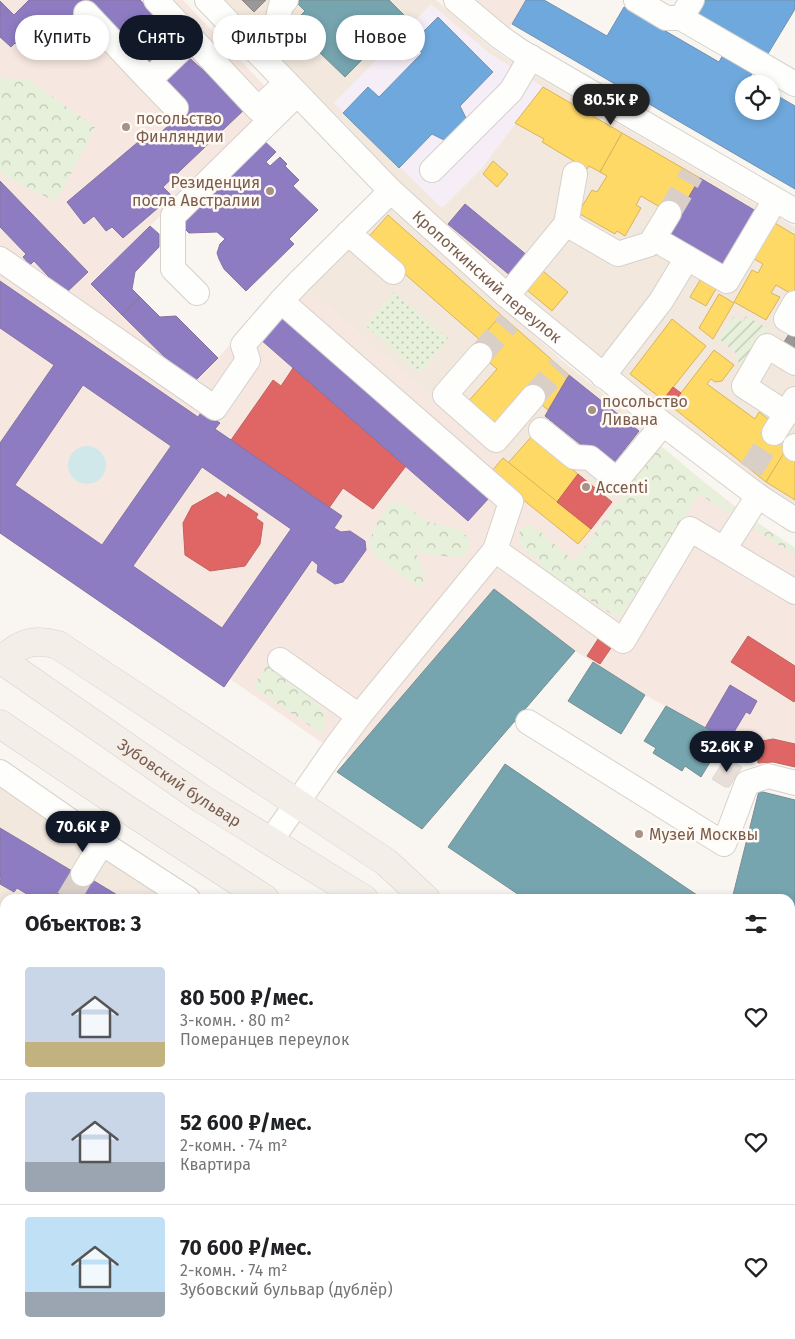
<!DOCTYPE html>
<html lang="ru">
<meta charset="utf-8">
<style>
:root{--surface:#fff;--page:#f6f6f6;--text:#202124;--muted:#757577;--line:#e0e0e0;--accent:#111827}
body{margin:0;font-family:"Fira Sans",sans-serif;background:var(--page);color:var(--text);height:100vh;display:flex;flex-direction:column;font-size:19px;white-space:nowrap}
*{box-sizing:border-box;margin:0}
p{font-size:16px;color:var(--muted)}
.icon{flex:none;width:28px;height:28px;fill:none;stroke:currentColor;stroke-width:2;stroke-linecap:round;stroke-linejoin:round}
.map{position:relative;flex:1;overflow:hidden}
.panel{position:absolute;left:0px;top:894px;width:795px;height:446px;display:flex;flex-direction:column;background:var(--surface);border-radius:15px 15px 0 0;box-shadow:0 2px 8px #0003}
.panel>*{flex:none}
.top-card{position:absolute;left:15px;top:15px;width:500px;height:45px;display:flex;gap:10px}
.tools{position:absolute;left:735px;top:75px;display:grid;gap:10px}
.tools a{display:grid;place-items:center;width:45px;height:45px;border-radius:50%;background:var(--surface);box-shadow:0 2px 8px #0003;font-size:25px}
.price{position:absolute;translate:-50% -42px;padding:0 11px;border-radius:18px;background:var(--accent);color:#fff;font-size:16px;line-height:32px;filter:drop-shadow(0 1px 2px #0008)}
.price::after{content:'';position:absolute;left:50%;top:30px;width:15px;height:11px;margin-left:-8px;background:inherit;clip-path:polygon(0 0,100% 0,50% 100%)}
.price.active{background:#222;color:#fff}
ul{padding:0;list-style:none}
li{display:flex;align-items:center;gap:15px;height:125px;padding:0 25px}
li+li{border-top:1px solid var(--line)}
li span{display:grid;place-items:center;flex:none;width:140px;height:100px;border-radius:5px;color:#555}
li>.icon{margin-inline-start:auto}
span .icon{width:60px;height:60px;fill:#fffc;stroke-width:1}
li b{font-size:21px}
h2{display:flex;justify-content:space-between;align-items:center;height:60px;padding:0 25px;font-size:21px}
.chip{padding:0 18px;border-radius:22px;background:var(--surface);box-shadow:0 2px 8px #0003;font-size:18px;line-height:45px}
.chip.active{background:var(--accent);color:#fff}
.map>svg:first-child{display:block}
</style>
<div class="map">
<svg width="795" height="1339" viewBox="0 0 795 1339">
<defs>
<pattern id="grass-dots" width="8" height="8" patternUnits="userSpaceOnUse" patternTransform="scale(1.25)"><rect width="8" height="8" fill="#e7f0db"/><path d="M2 2h.1M6 6h.1" fill="none" stroke="#c0c6b4" stroke-width="1.8" stroke-linecap="round"/></pattern>
<pattern id="forest-crowns" width="20" height="18" patternUnits="userSpaceOnUse" patternTransform="scale(1.25)"><rect width="20" height="18" fill="#e7f0db"/><path d="M2 6a3 3 0 1 1 6 0M12 15a3 3 0 1 1 6 0" fill="none" stroke="#c0c6b4"/></pattern>
<pattern id="garden-furrows" width="10" height="10" patternUnits="userSpaceOnUse" patternTransform="scale(1.25)"><rect width="10" height="10" fill="#e7f0db"/><path d="M-1 1l2-2M0 10L10 0M9 11l2-2" fill="none" stroke="#c0c6b4"/></pattern>
</defs>
<rect width="100%" height="100%" fill="#f9f5f0"/>
<g fill="#f2e8de">
<path d="M224 0H436L493 49 512 62 795 227V509L743 473 606 363 514 287 404 189 350 129Z"/>
<path d="M388 206 564 362 661 440 591 529 508 463 292 276Z"/>
<path d="M0 779 177 899H5V1335H706L704 1339H0Z"/>
</g>
<g fill="#f6e8e1">
<path d="M0 0H183L279 101 91 283 192 384 218 358 292 276 508 463 590 529 657 445 745 514 795 548V744L773 739 757 742 758 763 722 752 707 743 713 732 645 695 575 651 494 589 347 760 230 679 224 687 0 533Z"/>
<path d="M474 0H526L509 29Z"/>
</g>
<g fill="#f6eef6">
<path d="M431 4 489 53 543 87 482 168 442 208 334 103Z"/>
<path d="M268 1335H520L534 1339H266Z"/>
</g>
<path fill="#fae9e9" d="M42 1335H268L266 1339H38Z"/>
<g fill="url(#grass-dots)">
<path d="M394 292 449 339 419 373 365 325Z"/>
<path d="M297 1335H338L337 1339H296Z"/>
</g>
<g fill="url(#forest-crowns)">
<path d="M0 78 29 80 95 127 65 186 54 201 7 177 0 171Z"/>
<path d="M660 445 740 513 795 548V555L699 494 620 617 608 612 578 592 553 582 537 560 523 548 519 540 520 529 531 524 574 561Z"/>
<path d="M390 504H405L425 521 461 530 469 539 468 552 457 558 416 552 425 577 421 589 373 554 369 542 378 520Z"/>
<path d="M268 663C287 668 300 687 313 700 316 704 322 707 324 711 328 718 324 727 322 734L253 687Z"/>
</g>
<path fill="url(#garden-furrows)" d="M734 316 742 322 746 316 769 329 740 367 735 352 719 339Z"/>
<circle fill="#d0e8ea" cx="87" cy="465" r="19"/>
<g fill="#ffd966" stroke="#d7b45e">
<path d="M543 87 622 133 600 172 589 166 587 169 542 142 544 139 515 123Z"/>
<path d="M622 133 700 178 677 217 641 196 636 205 641 208 625 236 617 231 615 234 578 213 592 190 597 192 607 176 600 172Z"/>
<path d="M493 161 508 174 497 187 483 174Z"/>
<path d="M388 215 501 315 480 340 366 240Z"/>
<path d="M768 219 795 235V296L776 285 771 293 780 297 766 320 734 302 752 270 758 273 763 264 747 255Z"/>
<path d="M543 271 568 292 552 311 527 290Z"/>
<path d="M702 277 717 287 706 306 690 297Z"/>
<path d="M719 294 734 303 713 339 699 328Z"/>
<path d="M501 315 569 375 548 410 528 393 494 431 465 405 497 369 472 348Z"/>
<path d="M672 319 706 346 663 400 630 374Z"/>
<path d="M714 350 734 365 722 381 715 382 711 379 707 384 755 419 759 412 764 416 771 421 766 427 790 445 766 482 671 406Z"/>
<path d="M532 436 578 474 557 502 508 463Z"/>
<path d="M787 448 795 453V500L766 482Z"/>
<path d="M503 458 591 529 578 544 490 473Z"/>
<path d="M0 1183 5 1187V1191L0 1197Z"/>
</g>
<g fill="#e06666" stroke="#c1635e">
<path d="M293 368 406 466 373 509 343 488 329 508 231 440 273 380 281 386Z"/>
<path d="M673 387 681 393 671 406 663 400Z"/>
<path d="M578 474 612 502 591 529 557 502Z"/>
<path d="M217 492 226 498 228 494 258 514 256 518 263 523 260 544 245 566 210 571 185 555 183 523 192 506Z"/>
<path d="M600 636 613 645 600 664 587 656Z"/>
<path d="M748 636 795 666V700L794 702 731 662Z"/>
<path d="M773 739 795 744V767L773 762 758 763 757 742Z"/>
</g>
<g fill="#8e7cc3" stroke="#8872a0" fill-rule="evenodd">
<path d="M29 0H140L179 42 149 69 87 0 29 57 15 43 11 47 0 37V1L14 15Z"/>
<path d="M186 55 246 108 163 187 172 196 123 238 112 227 106 231 94 216 84 224 67 202 144 137 149 143 188 108 160 79Z"/>
<path d="M261 138 276 152 266 162 270 166 280 157 287 164 285 166 299 180 293 186 318 210 289 239 294 244 246 291 224 269 219 259 217 253 220 244 225 239 217 232 189 233 183 227V215Z"/>
<path d="M700 178 761 214 728 270 667 234Z"/>
<path d="M0 181 88 272 65 294 34 261 30 265 23 257 26 254 0 227Z"/>
<path d="M465 204 528 256 511 276 448 224Z"/>
<path d="M150 226 159 234V247L135 272 132 289 140 297 122 315 91 284Z"/>
<path d="M0 281 198 417 202 411 220 423 215 429 342 516 334 528 341 532 350 531 365 541 366 550 343 582 335 584 317 572 318 565 312 560 224 687 0 533V443L54 365 0 328ZM83 385 171 446 102 545 15 485ZM202 467 291 529 222 628 133 566Z"/>
<path d="M140 297 160 317 176 316 218 358 192 384 122 315Z"/>
<path d="M281 316 489 498 468 521 260 339Z"/>
<path d="M569 375 639 431 610 468 545 416Z"/>
<path d="M730 685 757 701 750 714 746 712 722 752 707 743 713 732 705 728Z"/>
<path d="M0 828 72 871 56 899H35L17 888 14 892 0 884 1 878H0Z"/>
<path d="M74 869 124 899H56Z"/>
<path d="M5 1021V1078L0 1076V1030Z"/>
<path d="M0 1126 5 1130V1172L0 1168V1161L4 1156 0 1153Z"/>
<path d="M5 1289V1335H17L13 1339H0V1295Z"/>
</g>
<g fill="#6fa8dc" stroke="#7291b1">
<path d="M526 0H544L607 36 624 7 719 62 725 51 755 68 749 79 757 84H744V111H771V92L795 106V189L512 24Z"/>
<path d="M703 0H795V9L766 57 694 15Z"/>
<path d="M438 17 493 72 460 106 466 118 444 140 432 134 399 168 343 113 368 87 379 97 422 53 412 43Z"/>
<path d="M372 1335H427L441 1339H371Z"/>
<path d="M465 1335H520L534 1339H464Z"/>
</g>
<g fill="#f6b26b" stroke="#d19862">
<path d="M125 1335H160L157 1339H123Z"/>
<path d="M202 1335H236L234 1339H200Z"/>
</g>
<g fill="#76a5af" stroke="#778f92">
<path d="M300 0H389L405 16 345 77 291 25 305 11 297 3Z"/>
<path d="M494 589 575 651 422 829 337 772Z"/>
<path d="M593 662 645 695 621 734 568 701Z"/>
<path d="M666 706 713 732 707 743 718 749 701 777 685 766 682 771 653 753 656 748 644 741Z"/>
<path d="M505 764 685 887 703 899H525L448 847Z"/>
<path d="M759 791 795 800V1058L790 1079V899H732Z"/>
<path d="M590 1335H626L624 1339H597Z"/>
</g>
<g fill="#999" stroke="#908782">
<path d="M242 0H266L254 12Z"/>
<path d="M789 334 795 338V359L779 350Z"/>
</g>
<path fill="#e6ded7" stroke="#e2d8d2" d="M726 757 742 767 729 787H725L712 779Z"/>
<g fill="none" stroke-linecap="round" stroke-linejoin="round">
<g stroke="#d9cfc7" stroke-width="24" stroke-dasharray="24 12" stroke-linecap="butt">
<path d="M669 213 692 174"/>
<path d="M480 355 509 322"/>
<path d="M533 397 560 367"/>
<path d="M751 470 774 433"/>
<path d="M68 899 83 874"/>
</g>
<g stroke="#d7d1cb" stroke-width="26">
<g id="minor">
<path d="M156 0 258 109 283 86"/>
<path id="s1" d="M207 0 391 191 507 296 663 424 758 496 795 520"/>
<path d="M456 0 500 37 520 51 795 211"/>
<path d="M636 0 666 18H681L795 84"/>
<path d="M86 13 149 80 192 39"/>
<path d="M681 18 692 0"/>
<path d="M254 49 276 27 281 5 286 0"/>
<path d="M149 80 176 108"/>
<path d="M432 170 511 91 531 57"/>
<path d="M566 224 618 254 650 244 669 213"/>
<path d="M348 233 393 272"/>
<path d="M665 245 727 281 775 200"/>
<path d="M0 259 215 408 248 360 243 345 281 301 511 502 495 550"/>
<path d="M197 293 173 269V216L297 94"/>
<path d="M507 296 566 224 575 174"/>
<path d="M281 301 299 282 391 191"/>
<path d="M795 303 786 319 795 324"/>
<path d="M480 355 445 395 496 440 533 397"/>
<path d="M603 376 661 301 687 258"/>
<path d="M787 414 744 386 767 346 795 363"/>
<path d="M541 430 574 457 590 458 617 480 663 424"/>
<path d="M774 433 795 399"/>
<path d="M795 446V449"/>
<path d="M724 549 758 496"/>
<path d="M280 660 359 716"/>
<path d="M528 722 724 844 747 783 768 776 795 783"/>
<path d="M0 772 102 843 188 899"/>
<path d="M270 842 333 751 359 716 495 550 623 641 690 529 795 592"/>
<path d="M83 874 102 843"/>
<path d="M0 1018 5 1009"/>
<path d="M0 1092 4 1093"/>
<path d="M0 1277 5 1272"/>
<path d="M22 1339 25 1335"/>
<path d="M57 1339 61 1335"/>
<path d="M245 1339 247 1335"/>
</g>
</g>
<g stroke="#dad1cc" stroke-width="29">
<g id="major">
<path id="s2" d="M0 659 202 799 364 899"/>
<path d="M0 662C19 643 32 638 58 645L386 862 426 899"/>
<path d="M0 724 128 810 265 899"/>
<path d="M790 1116 795 1112"/>
<path d="M790 1158 795 1161"/>
<path d="M790 1225 795 1210"/>
<path d="M790 1289 795 1273"/>
<path d="M764 1335 772 1339"/>
<path d="M725 1339 730 1335"/>
</g>
</g>
<use href="#minor" stroke="#fefefd" stroke-width="24"/>
<use href="#major" stroke="#f3eee8" stroke-width="28"/>
</g>
<g fill="#a69286" stroke="#fffaf3" stroke-width="2">
<circle cx="126" cy="127" r="5"/>
<circle cx="270" cy="191" r="5"/>
<circle cx="592" cy="410" r="5"/>
<circle cx="586" cy="487" r="5"/>
<circle cx="639" cy="834" r="5"/>
</g>
<g text-anchor="middle" stroke-width="5" stroke-linejoin="round" paint-order="stroke">
<g font-size="16" fill="#7a5c4d" stroke="#fffaf3" text-anchor="start">
<text x="136" y="124">посольство<tspan x="136" dy="18">Финляндии</tspan></text>
<text x="260" y="188" text-anchor="end">Резиденция<tspan x="260" dy="18">посла Австралии</tspan></text>
<text x="602" y="407">посольство<tspan x="602" dy="18">Ливана</tspan></text>
<text x="596" y="493">Accenti</text>
<text x="649" y="840">Музей Москвы</text>
</g>
<g font-size="16" fill="#7a5c4d" stroke="#fffaf3">
<text dy="6" stroke="none"><textPath href="#s1" startOffset="394">Кропоткинский переулок</textPath></text>
<text dy="6" stroke="none"><textPath href="#s2" startOffset="218">Зубовский бульвар</textPath></text>
</g>
</g>
</svg>
<div class="tools">
<a><svg class="icon" aria-label="locate" viewBox="0 0 24 24"><circle cx="12" cy="12" r="6"/><path d="M12 2v4M12 18v4M2 12h4M18 12h4"/></svg></a>
</div>
<b class="price active" style="left:611px;top:126px">80.5K ₽</b>
<b class="price" style="left:727px;top:773px">52.6K ₽</b>
<b class="price" style="left:83px;top:853px">70.6K ₽</b>
<div class="top-card">
<a class="chip">Купить</a>
<a class="chip active">Снять</a>
<a class="chip">Фильтры</a>
<a class="chip">Новое</a>
</div>
<section class="panel">
<h2>Объектов: 3<svg class="icon" aria-label="filters" viewBox="0 0 24 24"><path d="M4 7h16M4 17h16"/><circle cx="9" cy="7" r="2"/><circle cx="15" cy="17" r="2"/></svg></h2>
<ul>
<li><span style="background:linear-gradient(#c9d6e8 75%,#c2b280 0)"><svg class="icon" aria-label="home" viewBox="0 0 24 24"><path d="M3 11l9-7 9 7M6 9v11h12V9"/></svg></span><div><b>80 500 ₽/мес.</b><p>3-комн. · 80 m²</p><p>Померанцев переулок</p></div><svg class="icon" aria-label="heart" viewBox="0 0 24 24"><path d="M12 20l-8-8c-3-5 5-10 8-4 3-6 11-1 8 4z"/></svg></li>
<li><span style="background:linear-gradient(#c9d6e8 70%,#9aa5b1 0)"><svg class="icon" aria-label="home" viewBox="0 0 24 24"><path d="M3 11l9-7 9 7M6 9v11h12V9"/></svg></span><div><b>52 600 ₽/мес.</b><p>2-комн. · 74 m²</p><p>Квартира</p></div><svg class="icon" aria-label="heart" viewBox="0 0 24 24"><path d="M12 20l-8-8c-3-5 5-10 8-4 3-6 11-1 8 4z"/></svg></li>
<li><span style="background:linear-gradient(#bfe0f5 75%,#9aa5b1 0)"><svg class="icon" aria-label="home" viewBox="0 0 24 24"><path d="M3 11l9-7 9 7M6 9v11h12V9"/></svg></span><div><b>70 600 ₽/мес.</b><p>2-комн. · 74 m²</p><p>Зубовский бульвар (дублёр)</p></div><svg class="icon" aria-label="heart" viewBox="0 0 24 24"><path d="M12 20l-8-8c-3-5 5-10 8-4 3-6 11-1 8 4z"/></svg></li>
</ul>
</section>
</div>
